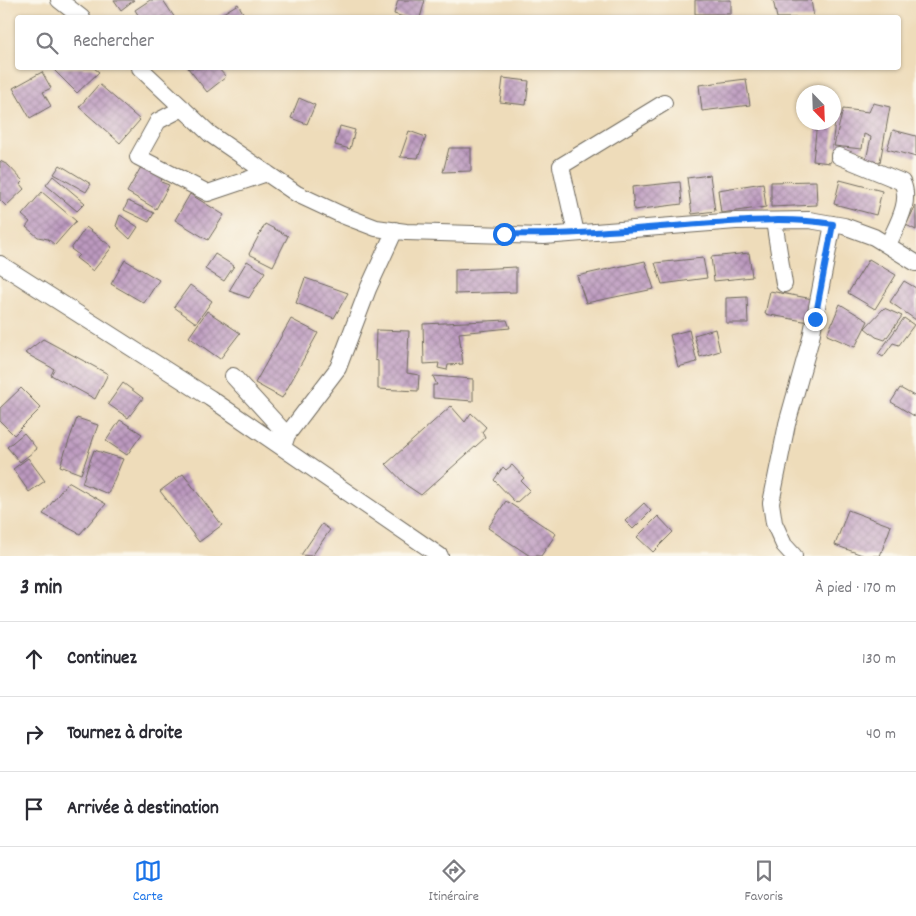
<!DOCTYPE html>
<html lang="fr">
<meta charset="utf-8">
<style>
:root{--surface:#fff;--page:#f7f7f7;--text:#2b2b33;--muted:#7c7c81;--line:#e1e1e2;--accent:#1a73e8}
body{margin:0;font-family:Dekko,sans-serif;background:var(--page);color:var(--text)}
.compass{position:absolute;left:796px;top:85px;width:45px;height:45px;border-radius:50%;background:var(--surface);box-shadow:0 1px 4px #0004;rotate:157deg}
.stop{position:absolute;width:15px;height:15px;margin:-11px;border:4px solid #1a73e8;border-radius:50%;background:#fff}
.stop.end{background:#1a73e8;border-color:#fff;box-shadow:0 1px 5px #0008}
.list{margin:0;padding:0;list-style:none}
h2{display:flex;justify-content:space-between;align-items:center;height:65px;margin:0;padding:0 20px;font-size:21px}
h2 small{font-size:16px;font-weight:400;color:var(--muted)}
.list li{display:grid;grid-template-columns:32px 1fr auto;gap:15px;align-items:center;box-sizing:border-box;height:75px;padding:0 20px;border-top:1px solid var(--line)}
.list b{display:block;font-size:19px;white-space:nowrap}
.list em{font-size:16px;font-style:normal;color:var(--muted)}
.icon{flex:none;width:28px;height:28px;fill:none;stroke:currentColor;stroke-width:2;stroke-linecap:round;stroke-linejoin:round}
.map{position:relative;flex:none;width:916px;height:556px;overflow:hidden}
.search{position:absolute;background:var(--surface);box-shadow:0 1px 4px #0004;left:15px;right:15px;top:15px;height:55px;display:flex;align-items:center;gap:12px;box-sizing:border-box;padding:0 18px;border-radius:5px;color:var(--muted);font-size:19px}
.sheet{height:290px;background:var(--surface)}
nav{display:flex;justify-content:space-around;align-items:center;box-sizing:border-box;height:70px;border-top:1px solid var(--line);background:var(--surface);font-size:14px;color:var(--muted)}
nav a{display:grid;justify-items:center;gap:2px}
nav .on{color:var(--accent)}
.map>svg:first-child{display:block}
.building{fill:url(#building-cross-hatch)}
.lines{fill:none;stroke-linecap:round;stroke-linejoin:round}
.minor-casing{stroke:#6f695d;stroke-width:18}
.minor{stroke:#fff;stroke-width:16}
.route{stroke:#1a73e8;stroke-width:6}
</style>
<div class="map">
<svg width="916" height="556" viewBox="0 0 916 556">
<defs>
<pattern id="building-cross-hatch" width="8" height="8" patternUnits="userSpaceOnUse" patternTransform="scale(1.25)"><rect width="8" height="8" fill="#bc99bf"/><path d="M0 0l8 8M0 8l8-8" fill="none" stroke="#997d9b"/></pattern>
</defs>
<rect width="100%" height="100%" fill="#fbf7ec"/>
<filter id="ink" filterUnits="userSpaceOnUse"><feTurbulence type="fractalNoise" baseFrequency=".02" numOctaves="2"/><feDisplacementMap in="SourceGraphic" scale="10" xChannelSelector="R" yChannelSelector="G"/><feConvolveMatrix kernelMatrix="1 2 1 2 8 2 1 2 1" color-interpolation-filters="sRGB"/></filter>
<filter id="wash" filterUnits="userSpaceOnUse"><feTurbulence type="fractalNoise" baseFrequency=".0096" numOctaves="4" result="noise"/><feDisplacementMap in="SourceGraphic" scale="20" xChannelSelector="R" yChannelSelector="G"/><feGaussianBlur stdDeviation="1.12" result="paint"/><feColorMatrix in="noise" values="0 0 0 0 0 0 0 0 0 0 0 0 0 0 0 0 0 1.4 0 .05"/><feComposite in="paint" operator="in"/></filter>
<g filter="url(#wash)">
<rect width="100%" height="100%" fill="#eedcba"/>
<g id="blocks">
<path class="building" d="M114 0H134L121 10Z
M150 0H163L175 18H140L135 10Z
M398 0H425L420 18H407L394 14Z
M695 0H731V14H695Z
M773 0H811L814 18H777Z
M238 4 246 18H215Z
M52 68H94L99 72 77 93Z
M188 68H218L226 77 207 92Z
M42 72 51 88 43 92 51 106 30 118 13 88Z
M503 78 529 81 526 105 500 102Z
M746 79 750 105 702 111 699 85Z
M99 84 140 120 120 143 79 107Z
M299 98 315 105 307 124 291 118Z
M873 103 890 107 880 162 866 160 871 137 864 134 862 149 834 146 843 109 869 112Z
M834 105H837L830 163 813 161 817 122H834Z
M340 126 355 130 350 149 335 145Z
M893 130 916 136V157L887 149Z
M409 131 426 137 418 158 400 157Z
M449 148H471V171L443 172Z
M0 161 8 165 23 181 20 184 24 189 6 206 0 200Z
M60 165 91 184 86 192 54 174Z
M141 167 162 178 161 182 169 185 156 209 127 192Z
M710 175 715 211 692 214 687 178Z
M53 176 85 203 77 211 46 185Z
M840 180 882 191 876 215 834 204Z
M816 181 817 205 771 207V182Z
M680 182 682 204 634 210 632 187Z
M763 183 766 207 721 213 718 190Z
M42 192 76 221 55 245 48 239 38 237 26 227 30 222 22 215Z
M190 194 224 215 208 240 175 220Z
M128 201 154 213 149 222 124 210Z
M916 205V230L906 225Z
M120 215 138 227 130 239 116 226Z
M265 224 288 236 273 266 249 254Z
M86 227 112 247 93 271 76 258 79 255 71 249Z
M749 253 752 277 714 281 711 257Z
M215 254 234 266 224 281 205 269Z
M703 258 707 278 662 284 655 263Z
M869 259 896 275 875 309 848 293Z
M125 260 159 280 144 303 111 284Z
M247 261 265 272 249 298 229 291Z
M645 261 654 289 586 303 577 276Z
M516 267V292L455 294V270Z
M305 278 348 293 334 318 296 303Z
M904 281 916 288V320L890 302Z
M190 285 212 301 196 323 174 307Z
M770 291 813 299 809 322 765 314Z
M747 297 748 323H726V298Z
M840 304 868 321 855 347 827 335Z
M884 308 902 316 885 340 876 337 865 328Z
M207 311 240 333 220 359 189 337Z
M904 318 914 325 899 345 893 343 883 357 878 354Z
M291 319 318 333 282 398 255 383Z
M507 320 510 328 459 333 463 364 448 365 447 370 438 368 439 363 424 364 423 324Z
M715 329 720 351 700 357 694 335Z
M376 330 409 331 407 373 419 375 418 391 378 389V361L375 360Z
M689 330 697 362 678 367 670 335Z
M43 339 108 374 95 399 51 375 54 369 25 353Z
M433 376 473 379V401L433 398V385H437Z
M123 383 143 398 128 418 108 404Z
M21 388 41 408 14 435 0 421V408Z
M900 388 916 397V417L891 402Z
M451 406 465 422 471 413 486 427 482 432 485 438 421 495 406 485 386 464Z
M77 418 98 425 81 474 60 466Z
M120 420 142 434 127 455 106 441Z
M24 433 37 449 20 462 7 447Z
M94 450 123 459 108 494 82 483Z
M28 458 45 481 29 492 13 469Z
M512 465 524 478 521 481 530 490 516 503 494 480 503 467 506 470Z
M183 474 222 525 199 542 160 491Z
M68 482 106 504 80 534 43 514Z
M506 501 556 534 541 556H530L488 528Z
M644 503 651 511 633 529 625 521Z
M848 510 891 526 880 556H865L835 545Z
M658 516 673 532 653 552 637 537Z
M322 524 330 530 312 556 301 555Z"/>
</g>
</g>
<g filter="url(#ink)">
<use href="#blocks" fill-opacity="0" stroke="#6f695d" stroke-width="1"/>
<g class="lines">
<g class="minor-casing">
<path id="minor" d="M59 0 82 18
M140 68 210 134 297 194 342 215 376 228 406 232 544 236 736 221 809 220 844 226 874 237 916 263
M183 108 158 121 138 157 208 193 267 173
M839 156 902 182C912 202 896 226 888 245
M774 221 784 284
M576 233 561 166 664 103
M0 264 210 398 440 556
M233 376 287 435
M283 447 287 435 338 368 368 289 395 230
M794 556 784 545 774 523 771 503 787 424 811 338 833 224"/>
</g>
<use href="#minor" class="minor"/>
</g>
</g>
<g class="lines" filter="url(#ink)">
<path class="route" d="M504 234C569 236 634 229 699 224 744 221 789 217 833 224L815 319"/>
</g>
</svg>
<svg class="compass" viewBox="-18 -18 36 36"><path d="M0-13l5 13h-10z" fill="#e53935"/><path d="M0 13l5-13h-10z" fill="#7c7c81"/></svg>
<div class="stop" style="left:504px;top:234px"></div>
<div class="stop end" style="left:815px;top:319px"></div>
<div class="search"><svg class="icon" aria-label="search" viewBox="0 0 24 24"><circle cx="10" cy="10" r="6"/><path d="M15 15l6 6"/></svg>Rechercher</div>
</div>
<section class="sheet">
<h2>3 min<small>À pied · 170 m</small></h2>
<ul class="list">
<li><svg class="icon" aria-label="ahead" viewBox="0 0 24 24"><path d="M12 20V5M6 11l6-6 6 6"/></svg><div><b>Continuez</b></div><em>130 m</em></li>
<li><svg class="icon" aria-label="right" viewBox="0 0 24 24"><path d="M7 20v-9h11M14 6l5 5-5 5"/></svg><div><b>Tournez à droite</b></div><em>40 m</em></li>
<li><svg class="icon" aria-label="arrive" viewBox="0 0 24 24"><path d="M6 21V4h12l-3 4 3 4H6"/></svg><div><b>Arrivée à destination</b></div></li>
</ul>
</section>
<nav>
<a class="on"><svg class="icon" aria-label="map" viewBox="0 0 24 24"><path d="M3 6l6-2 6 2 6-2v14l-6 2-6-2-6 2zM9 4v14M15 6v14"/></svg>Carte</a>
<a><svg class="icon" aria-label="directions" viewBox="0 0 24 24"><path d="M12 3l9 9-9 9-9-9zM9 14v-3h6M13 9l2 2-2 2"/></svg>Itinéraire</a>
<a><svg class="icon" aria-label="saved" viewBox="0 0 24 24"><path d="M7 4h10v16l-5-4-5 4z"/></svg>Favoris</a>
</nav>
